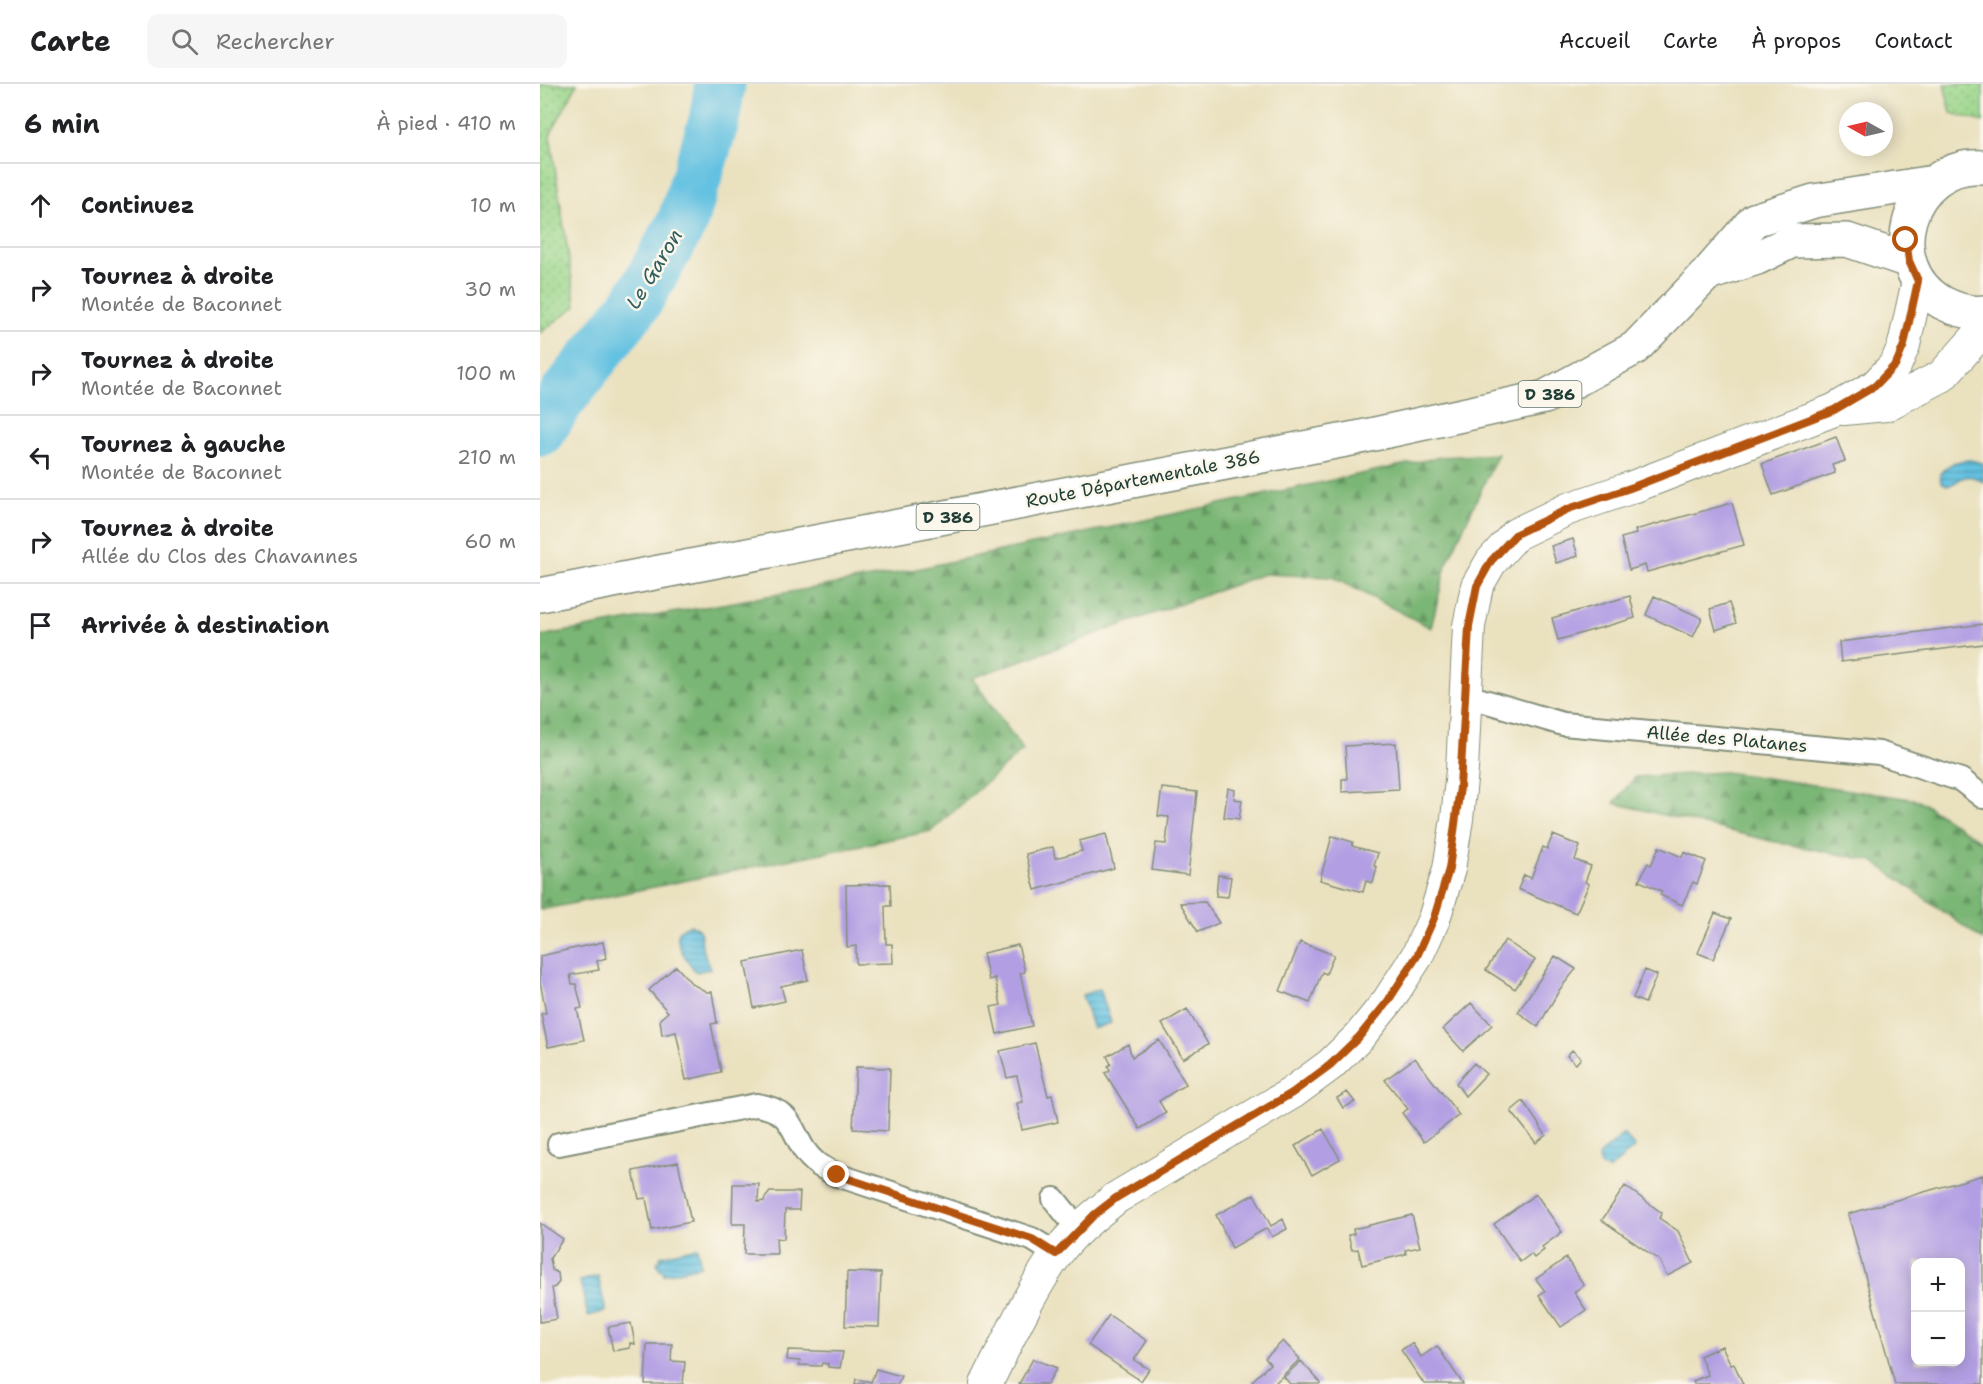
<!DOCTYPE html>
<html lang="fr">
<meta charset="utf-8">
<style>
:root{--surface:#fff;--page:#f6f6f6;--text:#202124;--muted:#757577;--line:#e0e0e0}
body{margin:0;font-family:"Shantell Sans",sans-serif;background:var(--page);color:var(--text)}
.controls{position:absolute;right:18px;bottom:18px;display:grid;overflow:hidden;border-radius:12px;box-shadow:0 3px 15px #0003}
.controls button{width:54px;height:54px;display:grid;place-items:center;padding:0;border:0;border-bottom:2px solid var(--line);background:var(--surface);color:var(--text);font:30px sans-serif}
.compass{position:absolute;left:1299px;top:18px;width:54px;height:54px;border-radius:50%;background:var(--surface);box-shadow:0 3px 15px #0003;rotate:278deg}
.stop{position:absolute;width:18px;height:18px;margin:-14px;border:4px solid #b45309;border-radius:50%;background:#fff}
.stop.end{background:#b45309;border-color:#fff;box-shadow:0 2px 6px #0008}
.list{margin:0;padding:0;list-style:none}
h2{display:flex;justify-content:space-between;align-items:center;height:78px;margin:0;padding:0 24px;font-size:26px}
h2 small{font-size:20px;font-weight:400;color:var(--muted)}
.list li{display:grid;grid-template-columns:39px 1fr auto;gap:18px;align-items:center;box-sizing:border-box;height:84px;padding:0 24px;border-top:2px solid var(--line)}
.list b{display:block;font-size:22px;white-space:nowrap}
.list p{margin:0;font-size:20px;white-space:nowrap;color:var(--muted)}
.list em{font-size:20px;font-style:normal;color:var(--muted)}
.icon{flex:none;width:33px;height:33px;fill:none;stroke:currentColor;stroke-width:2;stroke-linecap:round;stroke-linejoin:round}
.map{position:relative;flex:none;width:1443px;height:1300px;overflow:hidden}
header{display:flex;align-items:center;gap:36px;box-sizing:border-box;height:84px;padding:0 30px;background:var(--surface);border-bottom:2px solid var(--line)}
header strong{font-size:28px}
nav{display:flex;gap:33px;margin-inline-start:auto;font-size:21px}
.search{width:420px;height:54px;background:var(--page);display:flex;align-items:center;gap:15px;box-sizing:border-box;padding:0 21px;border-radius:12px;color:var(--muted);font-size:22px}
main{display:flex}
aside{flex:1;background:var(--surface)}
.map>svg:first-child{display:block}
.grass{fill:url(#grass-dots);stroke:#5c895e;stroke-width:1.5}
.forest{fill:url(#forest-firs);stroke:#4c7a54;stroke-width:1.5}
.water{fill:url(#water-rules);stroke:#417f8a;stroke-width:1.5}
.lines{fill:none;stroke-linecap:round;stroke-linejoin:round}
.river{stroke:#63c1e1;stroke-width:51}
.building{fill:#b29fe3;fill-rule:evenodd}
.street-casing{stroke:#848f7a;stroke-width:26}
.secondary-casing{stroke:#848f7a;stroke-width:34}
.primary-casing{stroke:#848f7a;stroke-width:36}
.street{stroke:#fff;stroke-width:22}
.secondary{stroke:#fff;stroke-width:32}
.primary{stroke:#fff;stroke-width:33}
.route{stroke:#b45309;stroke-width:8}
.labels{text-anchor:middle;stroke-width:5;stroke-linejoin:round;paint-order:stroke}
.shield{fill:#fbf7ec;stroke:#61756b;stroke-width:1.5}
.shield-label{font-size:16px;font-weight:bold;fill:#1f3d34}
.street-label{font-size:18px;fill:#1f3d34;stroke:#fbf7ec}
.water-label{font-size:20px;font-style:italic;fill:#305e5f;stroke:#fbf7ec}
</style>
<header>
<strong>Carte</strong>
<div class="search"><svg class="icon" aria-label="search" viewBox="0 0 24 24"><circle cx="10" cy="10" r="6"/><path d="M15 15l6 6"/></svg>Rechercher</div>
<nav><a>Accueil</a><a>Carte</a><a>À propos</a><a>Contact</a></nav>
</header>
<main>
<aside>
<h2>6 min<small>À pied · 410 m</small></h2>
<ul class="list">
<li><svg class="icon" aria-label="ahead" viewBox="0 0 24 24"><path d="M12 20V5M6 11l6-6 6 6"/></svg><div><b>Continuez</b></div><em>10 m</em></li>
<li><svg class="icon" aria-label="right" viewBox="0 0 24 24"><path d="M7 20v-9h11M14 6l5 5-5 5"/></svg><div><b>Tournez à droite</b><p>Montée de Baconnet</p></div><em>30 m</em></li>
<li><svg class="icon" aria-label="right" viewBox="0 0 24 24"><path d="M7 20v-9h11M14 6l5 5-5 5"/></svg><div><b>Tournez à droite</b><p>Montée de Baconnet</p></div><em>100 m</em></li>
<li><svg class="icon" aria-label="left" viewBox="0 0 24 24"><path d="M17 20v-9H6M10 6l-5 5 5 5"/></svg><div><b>Tournez à gauche</b><p>Montée de Baconnet</p></div><em>210 m</em></li>
<li><svg class="icon" aria-label="right" viewBox="0 0 24 24"><path d="M7 20v-9h11M14 6l5 5-5 5"/></svg><div><b>Tournez à droite</b><p>Allée du Clos des Chavannes</p></div><em>60 m</em></li>
<li><svg class="icon" aria-label="arrive" viewBox="0 0 24 24"><path d="M6 21V4h12l-3 4 3 4H6"/></svg><div><b>Arrivée à destination</b></div></li>
</ul>
</aside>
<div class="map">
<svg width="1443" height="1300" viewBox="0 0 1443 1300">
<defs>
<pattern id="grass-dots" width="8" height="8" patternUnits="userSpaceOnUse" patternTransform="scale(1.5)"><rect width="8" height="8" fill="#99d589"/><path d="M2 2h.1M6 6h.1" fill="none" stroke="#7cae71" stroke-width="1.8" stroke-linecap="round"/></pattern>
<pattern id="forest-firs" width="22" height="20" patternUnits="userSpaceOnUse" patternTransform="scale(1.5)"><rect width="22" height="20" fill="#7ab675"/><path d="M5 1l3.5 6h-7zM16 11l3.5 6h-7z" fill="#639561"/></pattern>
<pattern id="water-rules" width="6" height="5" patternUnits="userSpaceOnUse" patternTransform="scale(1.5)"><rect width="6" height="5" fill="#63c1e1"/><path d="M0 2.5h6" fill="none" stroke="#519eb7"/></pattern>
</defs>
<rect width="100%" height="100%" fill="#fbf7ec"/>
<filter id="ink" filterUnits="userSpaceOnUse"><feTurbulence type="fractalNoise" baseFrequency=".0167" numOctaves="2"/><feDisplacementMap in="SourceGraphic" scale="12" xChannelSelector="R" yChannelSelector="G"/><feConvolveMatrix kernelMatrix="1 2 1 2 8 2 1 2 1" color-interpolation-filters="sRGB"/></filter>
<filter id="wash" filterUnits="userSpaceOnUse"><feTurbulence type="fractalNoise" baseFrequency=".008" numOctaves="4" result="noise"/><feDisplacementMap in="SourceGraphic" scale="24" xChannelSelector="R" yChannelSelector="G"/><feGaussianBlur stdDeviation="1.35" result="paint"/><feColorMatrix in="noise" values="0 0 0 0 0 0 0 0 0 0 0 0 0 0 0 0 0 1.4 0 .05"/><feComposite in="paint" operator="in"/></filter>
<g filter="url(#wash)">
<rect width="100%" height="100%" fill="#eae1bf"/>
<path class="grass" d="M0 0H37L10 51 36 222 0 249Z
M1404 0H1443V38L1411 29Z"/>
<path class="forest" d="M958 370 906 481 891 544 792 493 724 490 432 594 483 666 391 747 0 826V552L353 490 900 373Z
M1185 688 1378 716 1443 759V856L1333 777 1231 757 1074 719 1095 693Z"/>
<path class="water" d="M1430 376 1443 379V398C1418 381 1417 410 1401 398L1400 390C1408 379 1417 377 1430 376Z
M151 841C166 847 159 855 163 866 165 873 169 878 170 885L156 888C147 877 123 846 151 841Z
M560 905 571 939 553 945 542 911Z
M1083 1050 1095 1063 1070 1085 1064 1084 1060 1081 1059 1072Z
M157 1163 161 1182 124 1190 123 1186 119 1185 117 1178 121 1176 120 1172Z
M58 1192 66 1227 48 1232 40 1197Z"/>
<g class="lines">
<path class="river" d="M0 347 20 316 97 218 142 139 174 37 180 0"/>
</g>
<g id="blocks">
<path class="building" d="M1296 353 1305 377 1292 381 1295 389 1233 411 1222 380Z
M1192 419 1204 461 1107 488 1105 481 1089 486 1081 454 1096 450 1095 446Z
M1033 455 1038 472 1016 479 1011 462Z
M1090 512 1095 534 1018 556 1012 534Z
M1114 512 1162 534 1153 553 1106 531Z
M1189 519 1196 539 1176 546 1170 525Z
M1443 540V560L1301 578 1299 558Z
M856 659 859 705 802 708V695H807L805 662Z
M622 704 657 708 648 791 612 786 616 759 626 760 629 733 618 732Z
M688 704 695 706 694 715 702 716 699 735 684 733Z
M566 750 574 784 495 806 486 770 513 763 515 774 542 767 539 757Z
M1013 751 1040 762 1035 776 1051 782 1045 798 1049 800 1036 829 978 805 984 791 991 794 1003 763 1007 765Z
M792 752 813 758 812 762 838 769 834 782 837 783 833 799 826 797 823 808 780 796Z
M1119 763 1142 773 1144 768 1166 777 1157 800 1153 798 1142 821 1120 811 1122 807 1099 797 1108 779 1111 781Z
M678 791 691 793 688 813 676 812Z
M350 800 351 822H345L346 860H352L353 879 316 880V862L307 863 306 801Z
M665 818 679 839 658 848 640 819Z
M1175 829 1191 835 1173 875 1158 869Z
M965 856 995 876 975 905 946 886Z
M63 858 66 874 57 877 59 886 30 891 32 900H36L42 924 37 925 44 956 8 963 1 930 6 929 0 898V872Z
M760 858 794 871 786 890 782 888 770 919 740 907Z
M478 861 485 888 480 889 492 942 457 950 451 923 461 921 455 894 449 896 443 869Z
M262 866 268 896 241 902 245 917 214 924 205 878Z
M1015 872 1036 885 1020 905 998 943 978 928Z
M136 882 152 900 167 908H172L177 939 171 940 181 988 146 996 136 948 122 951 120 935 128 928 109 906Z
M1105 886 1117 891 1105 919 1093 914Z
M931 919 952 941 923 967 903 945Z
M647 925 668 960 643 975 622 940Z
M619 956 646 1000 619 1017 626 1029 600 1045 565 989 570 986 568 982 571 980 567 972 588 960 592 973Z
M495 959 508 1012 512 1011 518 1038 482 1046 477 1019 483 1018 477 992 467 994 460 967Z
M1032 966 1041 974 1036 980 1027 972Z
M875 974 919 1031 884 1058 862 1029 868 1025 845 996Z
M934 979 946 990 925 1012 916 999Z
M316 983 350 984 348 1047 313 1045Z
M807 1008 815 1018 803 1024 797 1014Z
M983 1017 1006 1051 996 1059 971 1027Z
M783 1045 800 1075 772 1091 755 1062Z
M138 1078 151 1138 112 1146 106 1114 99 1115 93 1087Z
M1443 1091V1300H1355L1308 1130ZM1376 1178H1420V1278H1376Z
M193 1100H219L218 1118 224 1117 225 1114 230 1108H260L259 1126H245L244 1155 236 1154 237 1170H204L205 1140H192Z
M1085 1102 1122 1129 1119 1134 1138 1147 1153 1179 1127 1192 1119 1176 1062 1136Z
M714 1110 731 1142 743 1135 747 1145 732 1153 727 1144 692 1164 676 1131Z
M996 1110 1022 1148 1002 1163 1004 1166 994 1174 991 1170 980 1178 954 1140Z
M872 1131 880 1163 865 1166 866 1170 822 1181 818 1165 812 1166 808 1151 814 1150 813 1145Z
M0 1139 23 1155 10 1174 12 1186 18 1189 19 1198 15 1203 12 1204 17 1235 0 1238Z
M1026 1174 1044 1201 1034 1208 1046 1226 1021 1243 999 1211 1005 1207 996 1195Z
M307 1188 341 1189 339 1243 305 1242Z
M569 1231 607 1257 594 1276 609 1285 601 1297 548 1261Z
M91 1239 95 1260 90 1259V1264L73 1267 68 1243Z
M743 1257 760 1275 734 1300H714L712 1297 730 1280 725 1274Z
M872 1259 881 1273 897 1262 923 1300H884L861 1266Z
M107 1260H132L131 1277 145 1278 143 1300H105Z
M1182 1262 1191 1281 1194 1280 1203 1300H1154L1153 1297 1168 1291 1160 1272Z
M248 1266 303 1268 300 1284 288 1283V1280L282 1279 281 1282 259 1281 260 1277 247 1276Z
M493 1275 517 1284 507 1300H479Z
M761 1277 781 1299 779 1300H750L744 1293Z
M336 1285 361 1292 358 1300H315L316 1295 331 1298Z"/>
</g>
</g>
<g filter="url(#ink)">
<use href="#blocks" fill-opacity="0" stroke="#848f7a" stroke-width="1.5"/>
<g class="lines">
<g class="street-casing">
<path id="street" d="M924 611 1023 640 1339 669 1421 696 1443 713
M19 1060 216 1021C261 1027 249 1057 276 1079 282 1084 290 1087 297 1091L492 1155 516 1170
M514 1115 539 1146"/>
</g>
<g class="secondary-casing">
<path id="secondary" d="M1304 325 1346 321 1402 292 1443 246
M446 1300C468 1257 488 1211 516 1171 531 1149 555 1131 576 1114L752 1009 790 981 819 953 848 917 877 872 894 835 909 785 917 735 922 686 929 542 937 502 951 478 976 450 1028 425 1090 404 1294 326 1335 302 1356 280 1364 261 1378 197"/>
</g>
<g class="primary-casing">
<path id="primary" d="M1443 83C1368 78 1337 182 1403 219 1415 225 1429 230 1443 228
M1168 190 1217 174 1252 157 1307 156 1369 177
M0 511 816 354 1005 313 1095 264 1166 191 1214 136 1274 117 1394 98"/>
</g>
<use href="#street" class="street"/>
<use href="#secondary" class="secondary"/>
<use href="#primary" class="primary"/>
</g>
</g>
<g class="lines" filter="url(#ink)">
<path class="route" d="M297 1091 492 1155 516 1170 554 1131 576 1114 752 1009 790 981 819 953 848 917 877 872 894 834 909 785 920 703 929 542 937 502 951 477 976 450 1028 425 1090 404 1294 326 1335 302 1356 280 1364 261 1378 197 1369 177 1366 156"/>
</g>
<g class="labels">
<g class="shield">
<rect x="978.5" y="297" width="63" height="26" rx="4.5"/>
<rect x="376.5" y="420" width="63" height="26" rx="4.5"/>
</g>
<g class="shield-label">
<text x="1010" y="316">D 386</text>
<text x="408" y="439">D 386</text>
</g>
<g class="street-label">
<text transform="translate(603 395) rotate(-11)" y="6">Route Départementale 386</text>
<text transform="translate(1187 655) rotate(5)" y="6">Allée des Platanes</text>
</g>
<g class="water-label">
<text transform="translate(114 185) rotate(-59)" y="7">Le Garon</text>
</g>
</g>
</svg>
<div class="controls">
<button>+</button>
<button>−</button>
</div>
<svg class="compass" viewBox="-18 -18 36 36"><path d="M0-13l5 13h-10z" fill="#e53935"/><path d="M0 13l5-13h-10z" fill="#757577"/></svg>
<div class="stop" style="left:1366px;top:156px"></div>
<div class="stop end" style="left:297px;top:1091px"></div>
</div>
</main>
